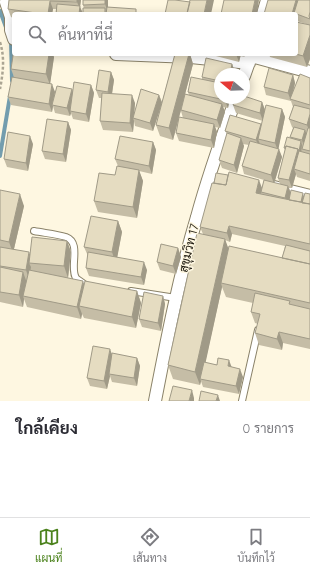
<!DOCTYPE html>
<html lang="th">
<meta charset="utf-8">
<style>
:root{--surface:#fff;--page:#f7f7f7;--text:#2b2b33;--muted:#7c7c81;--line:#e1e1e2;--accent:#4b821c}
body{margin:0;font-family:Quicksand,Sarabun,sans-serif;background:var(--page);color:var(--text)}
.compass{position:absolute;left:214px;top:68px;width:36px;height:36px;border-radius:50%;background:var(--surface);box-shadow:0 2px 10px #0003;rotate:289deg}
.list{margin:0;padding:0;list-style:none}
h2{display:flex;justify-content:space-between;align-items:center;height:52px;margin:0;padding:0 16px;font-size:17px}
h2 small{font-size:13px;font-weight:400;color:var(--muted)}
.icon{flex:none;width:22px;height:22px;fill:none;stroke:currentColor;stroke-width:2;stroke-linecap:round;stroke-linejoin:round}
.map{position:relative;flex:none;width:310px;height:401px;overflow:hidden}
.search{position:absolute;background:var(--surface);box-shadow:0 2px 10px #0003;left:12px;right:12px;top:12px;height:44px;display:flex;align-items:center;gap:10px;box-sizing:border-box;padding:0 14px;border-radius:4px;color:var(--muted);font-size:15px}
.sheet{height:116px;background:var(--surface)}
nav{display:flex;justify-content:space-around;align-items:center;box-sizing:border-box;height:56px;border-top:1px solid var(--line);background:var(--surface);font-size:11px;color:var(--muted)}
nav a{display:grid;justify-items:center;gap:2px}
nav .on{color:var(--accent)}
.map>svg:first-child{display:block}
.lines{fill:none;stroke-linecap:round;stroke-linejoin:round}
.stream{stroke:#739dae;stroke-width:4}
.lane-casing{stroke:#8a8269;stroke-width:8}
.street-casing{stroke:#8a8269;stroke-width:14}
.path{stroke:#aba593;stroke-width:2.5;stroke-dasharray:3 2;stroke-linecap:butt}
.lane{stroke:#fff;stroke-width:6}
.street{stroke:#fff;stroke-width:12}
.wall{fill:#c5bda6;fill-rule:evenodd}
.shaded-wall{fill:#a09a87}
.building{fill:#e5dcc1;stroke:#a09a87}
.labels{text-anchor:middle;stroke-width:3;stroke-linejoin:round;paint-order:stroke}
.street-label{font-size:12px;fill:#161209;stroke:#fef7e1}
</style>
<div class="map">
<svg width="310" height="401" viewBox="0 0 310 401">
<rect width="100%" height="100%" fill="#fef7e1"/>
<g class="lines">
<path class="stream" d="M0 11 7 30
M11 40 12 81
M0 156 10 96"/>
<g class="lane-casing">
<path id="lane" d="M34 231C44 233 56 234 66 237 82 243 69 267 76 278 78 280 82 282 84 284
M131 291 176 298
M242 401 258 330"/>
</g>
<g class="street-casing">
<path id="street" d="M6 2 11 17V30L14 39
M263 14 267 0
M116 54 191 57 249 63
M251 56 310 72
M244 76 251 56
M274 187 310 196
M155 401C167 339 179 277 197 217 208 176 222 137 236 98"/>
</g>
<path class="path" d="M0 42C5 58 3 73 0 89"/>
<use href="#lane" class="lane"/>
<use href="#street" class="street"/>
</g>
<path class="wall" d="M9 0H81L80 7 83 13 84 8 83 5V0H108V7L138 14H56V9H53L52 14H14L13 18 11 17 8 9Z
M310 0V59L307 67 270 57 269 54H296L306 24 297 21 296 14H264Z
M175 54H190L193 64 185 94 189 95 188 92 202 79V77L232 64 235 72 220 74V98H230L228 108 223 107 225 112 220 128 215 127 217 132 214 148 179 141 176 133 179 117 173 140 160 136 156 125 161 105 153 131 135 126 134 121 133 132 103 130 100 121 102 98H99L96 90 111 72 114 80 112 94 135 103 134 112 159 95 162 102ZM181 111 183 118 179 117Z
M212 54H241L239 62 212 55Z
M54 57 50 83 55 92H73L91 85 94 93 89 122 73 119 71 113 70 116 55 113 53 106 52 112 11 105 8 97 14 77 11 69Z
M293 75 295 83 294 89 310 78V181L297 177 296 174 292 188H289L291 193 304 196 310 194V349L283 343 282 350 259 345 255 333 258 324 255 323 251 312 253 303 226 297 222 287 205 363 232 367 243 377 239 394 203 387 201 381 200 385 173 379 168 365 203 234 200 227 262 187 264 180 244 174 242 166 249 145 243 144 244 146 237 173 222 168 219 160 227 134 225 131 261 124 262 126 263 121 236 113 233 105 262 102 265 110 282 109 285 117 278 149 282 157 274 183 280 184 278 178 285 150 284 148 291 138 290 137 293 128 292 127 289 119 293 107 291 101 266 95 264 87ZM232 234 285 246 282 258 228 249 225 240 230 242Z
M68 122 71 130 66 162 45 159 42 151Z
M153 142 156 150 152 174 139 171 143 181 137 218 98 212 94 201 115 175 118 166 115 159Z
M33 144 28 171 7 167 4 159Z
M0 190 24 206 14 249 30 255 67 241 71 252 68 278 84 284 137 291 141 303 136 328 84 318 82 314 81 319 27 307 24 299 23 307 0 302Z
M118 221 122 232 117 257 147 270 144 285 89 276 86 268 88 256 84 247Z
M178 248 181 257 176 274 160 270 157 262Z
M163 296 165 304 161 331 142 327 139 319Z
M112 354 137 358 140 366 137 386 112 382 110 376 107 389 90 386 87 378Z"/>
<path class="shaded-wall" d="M77 0H81L80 7 83 14H79L80 9 77 2Z
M105 0H108V12L105 4Z
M207 0H214L211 14H204Z
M255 0H259L257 14H252Z
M296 0H301L294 13V14H292Z
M50 1 53 9 52 14H48Z
M310 35V59L307 67 303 56Z
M49 54H53L54 57 50 85 46 74Z
M189 54H190L193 64 173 140 169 128Z
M236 54H241L239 62Z
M232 64 235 72V74H230Z
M111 72 114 80 111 100 108 92Z
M293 75 295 83 291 99H290L291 101 288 93Z
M52 84 55 92 52 105 53 106 52 112 49 104Z
M91 85 94 93 89 122 86 114Z
M72 89 75 97 70 111 71 113 70 116 67 108Z
M132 95 135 103 134 118H133L134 121 133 132 130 123Z
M159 95 162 103 153 131 150 123Z
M225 98H230L228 108 225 100Z
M262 102 265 110 263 121 260 113Z
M222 104 225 112 220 128 217 120Z
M282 109 285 117 278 151 275 143Z
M310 114V133L307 125Z
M68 122 71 130 66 162 63 154Z
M214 124 217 132 214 148 211 140Z
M261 124 264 132 258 139 260 144 259 148 256 140Z
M305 130 307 135 303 144 302 140Z
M30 136 33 144 28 171 26 163Z
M241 138 244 146 237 173 234 165Z
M301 141 302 145 301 155 299 151Z
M153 142 156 150 152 174 149 166Z
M279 149 282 157 274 184 271 175Z
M298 149 301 157 294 169 296 174 292 188 289 180Z
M139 170 143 181 137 218 133 207Z
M259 180 262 188 259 201 256 193Z
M288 186 291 194 288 206 285 198Z
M303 193 304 197 302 209 300 205Z
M20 194 24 206 13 253 9 242Z
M118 221 122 232 116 264 112 252Z
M229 226 232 234 230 242 227 233Z
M225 239 230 253 221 283 222 287 202 379H200L201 381 200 385 195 372Z
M67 241 71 252 68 278 64 266Z
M178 248 181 257 176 274 173 266Z
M29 252 32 260 29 263 31 267 29 279 26 270Z
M144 262 147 270 144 285 141 277Z
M23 272 27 283 23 296 24 299 23 307 19 295Z
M83 281 87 292 79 306 82 314 81 319 77 307Z
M137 291 141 303 136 328 132 317Z
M163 296 165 304 161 331 158 323Z
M279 332 283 343 282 350 277 339Z
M110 349 113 357 109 374 110 376 107 389 104 381Z
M137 358 140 366 137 386 134 378Z
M229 360 232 368 228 366Z
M240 369 243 377 239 394 236 386Z
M192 390 194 398V401H189Z
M218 395 220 401H216Z"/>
<path class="building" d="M9 0H77V2L50 1 48 14H43L8 9Z
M83 0H105V4L83 5Z
M168 0H175L190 2 187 14H165Z
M190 0H207L204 14 187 13Z
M224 0H255L252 14H221Z
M268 0H296L292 14H264Z
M298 0H310V12L309 16 310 19 294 13Z
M57 4 80 6 79 14H56Z
M107 7 136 9V14H106Z
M83 8H105V14H83Z
M14 12 31 14H14V28L13 21Z
M296 22 310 25V35L303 56 296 54Z
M14 49V54H49L46 74 11 69Z
M175 54H189L169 128 156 125Z
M206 58 232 64 230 74H220V81L202 77Z
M269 68 293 75 288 93 264 87Z
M99 70 111 72 108 92 96 90Z
M300 74 310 78V105L290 99Z
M12 77 52 84 49 104 8 97Z
M191 77 220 83V98H225V100L188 92Z
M74 82 91 85 86 114 70 111Z
M57 86 72 89 67 108 52 105Z
M141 89 159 95 150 123 133 118Z
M102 93 132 95 130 123 100 121Z
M185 94 222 104 217 120 181 110Z
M244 96 262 102 260 113 233 105 236 98H244Z
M266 105 282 109 275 143 258 139Z
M294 105 310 109V114L307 125 289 119Z
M230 115 261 124 256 140 225 131Z
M179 117 214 124 211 140 176 133Z
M47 119 68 122 63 154 42 151Z
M294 127 305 130 302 140 290 137Z
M308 128H310V151L302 149Z
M8 132 30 136 26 163 4 159Z
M227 133 241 138 234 165 219 160Z
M120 136 153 142 149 166 115 159Z
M287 137 301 141 299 151 298 149 286 146 285 148H284Z
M250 141 279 149 271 175 242 166Z
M286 146 298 149 289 180 278 178Z
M299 151 310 154V174L294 169Z
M117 166 139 170 133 207 94 201 99 173 115 175Z
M229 172 259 180 256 193 310 204V244L275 236 229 226 227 233 200 227 212 183 226 185Z
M216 173 228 175 226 185 214 183Z
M264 180 288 186 285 198 261 192Z
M0 190 20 194 9 242 0 240Z
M291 190 303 193 301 202 289 200Z
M305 193 310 194V204L302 203Z
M91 216 118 221 112 252 84 247Z
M197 233 225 239 195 372 168 365Z
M32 237 67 241 64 266 29 263Z
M161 244 178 248 173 266 157 262Z
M286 245 310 251V264L282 258Z
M229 246 310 264V303L221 283Z
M0 247 29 252 26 270 0 266Z
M88 252 144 262 141 277 86 268Z
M0 267 23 272 19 295 0 292Z
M29 270 83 281 77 307 23 296Z
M85 281 137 291 132 317 79 306Z
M144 292 163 296 158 323 139 319Z
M255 293 290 301 289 304 310 309V339L279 332 277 339 255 333 260 314 251 312Z
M93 346 110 349 104 381 87 378Z
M112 353 137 358 134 378 109 374Z
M218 358 229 360 228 366 240 369 236 386 200 379 204 362 217 365Z
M173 386 192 390 189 401H169Z
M201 391 218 395 216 401H199Z"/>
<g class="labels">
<g class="street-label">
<text transform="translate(189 248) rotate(-76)" y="4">สุขุมวิท 17</text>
</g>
</g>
</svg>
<svg class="compass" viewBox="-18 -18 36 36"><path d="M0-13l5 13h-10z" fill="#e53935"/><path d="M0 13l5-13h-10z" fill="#7c7c81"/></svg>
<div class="search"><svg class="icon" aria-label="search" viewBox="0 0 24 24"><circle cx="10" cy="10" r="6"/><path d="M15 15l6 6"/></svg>ค้นหาที่นี่</div>
</div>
<section class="sheet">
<h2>ใกล้เคียง<small>0 รายการ</small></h2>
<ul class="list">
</ul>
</section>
<nav>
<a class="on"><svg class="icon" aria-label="map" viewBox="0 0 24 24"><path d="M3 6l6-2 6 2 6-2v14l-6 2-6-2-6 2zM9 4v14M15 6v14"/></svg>แผนที่</a>
<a><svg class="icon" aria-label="directions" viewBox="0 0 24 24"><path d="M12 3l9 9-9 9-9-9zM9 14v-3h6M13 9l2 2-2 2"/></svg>เส้นทาง</a>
<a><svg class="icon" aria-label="saved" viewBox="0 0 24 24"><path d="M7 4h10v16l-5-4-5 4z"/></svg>บันทึกไว้</a>
</nav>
